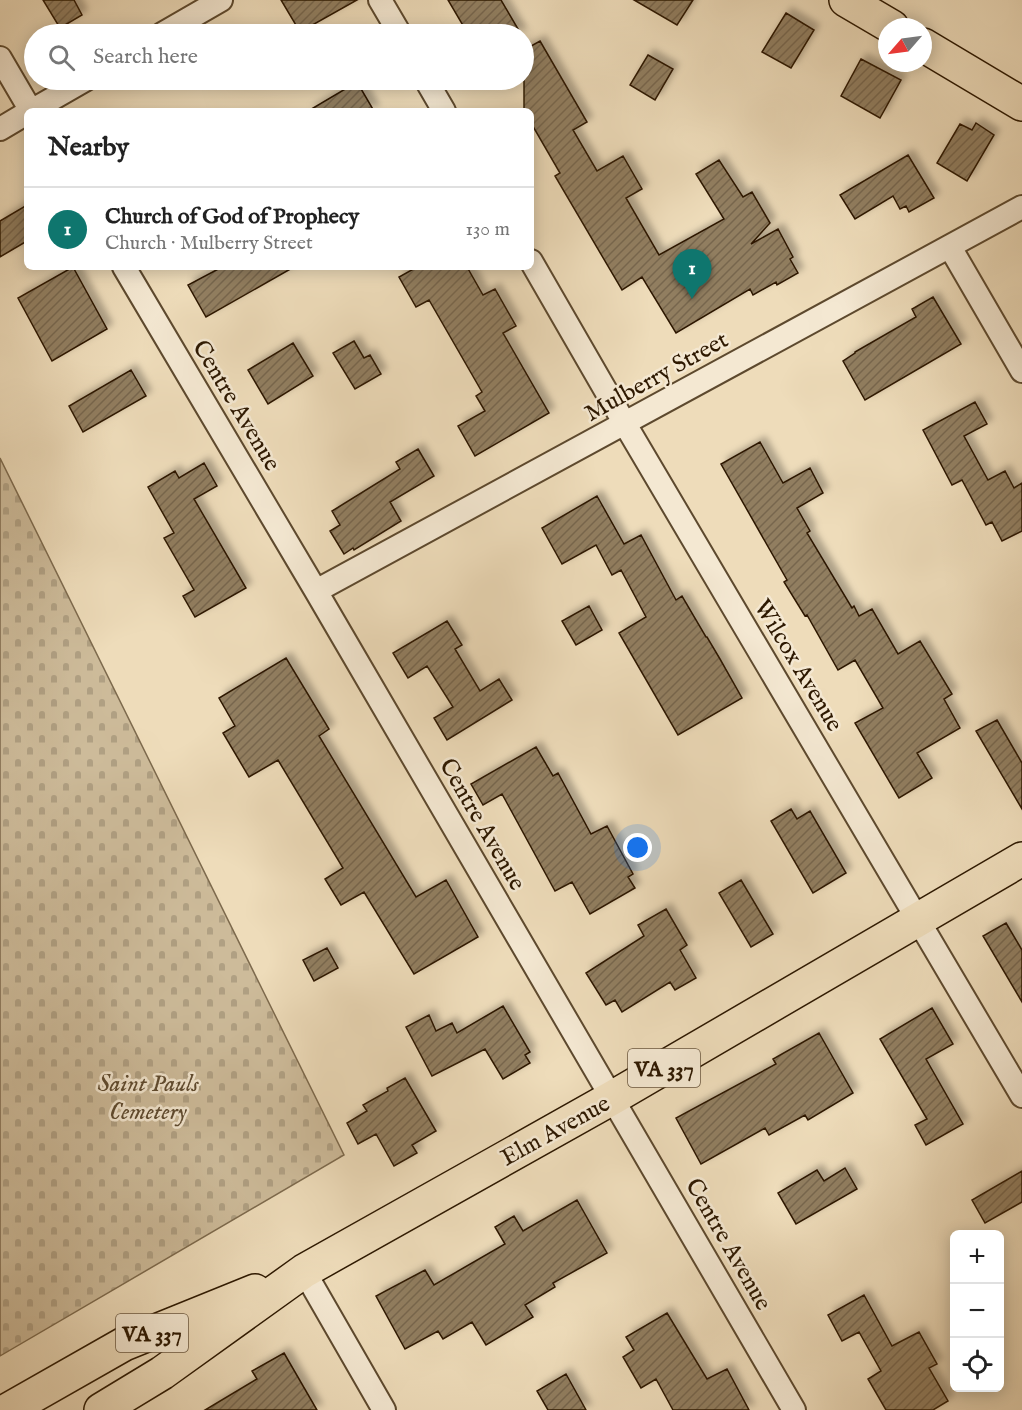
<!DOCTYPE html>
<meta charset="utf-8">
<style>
:root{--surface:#fff;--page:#f6f6f6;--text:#222;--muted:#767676;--line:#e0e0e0;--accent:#0f766e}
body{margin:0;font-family:"IM FELL English",serif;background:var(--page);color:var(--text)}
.controls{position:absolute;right:18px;bottom:18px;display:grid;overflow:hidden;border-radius:9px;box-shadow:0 3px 15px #0003}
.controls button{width:54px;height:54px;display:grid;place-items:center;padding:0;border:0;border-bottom:2px solid var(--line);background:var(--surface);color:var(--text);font:30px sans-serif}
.compass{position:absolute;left:878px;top:18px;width:54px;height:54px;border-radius:50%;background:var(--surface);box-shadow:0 3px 15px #0003;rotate:242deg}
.you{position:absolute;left:638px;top:848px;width:21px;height:21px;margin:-15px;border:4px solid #fff;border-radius:50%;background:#1a73e8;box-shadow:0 0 0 9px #1a73e833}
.badge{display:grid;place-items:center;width:39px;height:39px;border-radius:50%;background:var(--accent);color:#fff;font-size:20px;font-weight:700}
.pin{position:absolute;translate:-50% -50px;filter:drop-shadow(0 2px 3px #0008)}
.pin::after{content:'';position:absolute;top:32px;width:21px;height:18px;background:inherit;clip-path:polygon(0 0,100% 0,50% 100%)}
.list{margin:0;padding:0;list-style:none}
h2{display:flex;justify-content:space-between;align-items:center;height:78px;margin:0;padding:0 24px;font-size:26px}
h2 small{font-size:20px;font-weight:400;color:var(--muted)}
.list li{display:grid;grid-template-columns:39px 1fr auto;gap:18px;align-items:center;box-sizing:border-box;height:84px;padding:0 24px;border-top:2px solid var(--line)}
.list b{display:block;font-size:22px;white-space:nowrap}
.list p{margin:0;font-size:20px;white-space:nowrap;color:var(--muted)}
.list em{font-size:20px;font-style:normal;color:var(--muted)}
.icon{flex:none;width:33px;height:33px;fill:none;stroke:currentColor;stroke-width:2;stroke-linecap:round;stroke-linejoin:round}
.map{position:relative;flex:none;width:1022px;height:1410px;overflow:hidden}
.search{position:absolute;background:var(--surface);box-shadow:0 3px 15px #0003;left:24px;top:24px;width:510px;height:66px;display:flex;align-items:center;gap:15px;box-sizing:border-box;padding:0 21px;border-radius:33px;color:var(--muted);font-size:22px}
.panel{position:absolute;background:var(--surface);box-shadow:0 3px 15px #0003;left:24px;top:108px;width:510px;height:162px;border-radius:9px}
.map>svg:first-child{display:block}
.cemetery{fill:url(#cemetery-stones);stroke:#7d6a4d;stroke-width:1.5}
.building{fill:url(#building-hatch);stroke:#2d1800;stroke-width:1.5;filter:url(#shadow)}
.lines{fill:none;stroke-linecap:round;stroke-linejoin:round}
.street-casing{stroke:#5d492e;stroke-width:26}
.primary-casing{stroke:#2d1800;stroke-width:36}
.street{stroke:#f4e8d2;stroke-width:22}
.primary{stroke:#eedcba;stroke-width:33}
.labels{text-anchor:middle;stroke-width:5;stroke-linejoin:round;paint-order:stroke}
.shield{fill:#f4e8d2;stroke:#69563f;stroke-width:1.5}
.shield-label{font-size:22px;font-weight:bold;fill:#2d1800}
.street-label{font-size:24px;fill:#2d1800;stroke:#f4e8d2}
.park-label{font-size:24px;font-style:italic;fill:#5d492e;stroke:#f4e8d2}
</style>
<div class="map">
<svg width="1022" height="1410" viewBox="0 0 1022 1410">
<defs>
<pattern id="cemetery-stones" width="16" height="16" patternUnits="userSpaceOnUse" patternTransform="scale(1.5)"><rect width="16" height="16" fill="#cdbb9a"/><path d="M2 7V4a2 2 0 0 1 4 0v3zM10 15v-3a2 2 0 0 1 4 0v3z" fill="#b0a083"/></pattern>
<pattern id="building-hatch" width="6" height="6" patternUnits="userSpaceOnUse" patternTransform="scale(1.5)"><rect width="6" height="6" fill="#917e61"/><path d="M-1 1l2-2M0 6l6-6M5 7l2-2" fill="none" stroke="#77664e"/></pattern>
<filter id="shadow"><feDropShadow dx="5.5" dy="-5.5" stdDeviation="3" flood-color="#0004"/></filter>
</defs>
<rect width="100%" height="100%" fill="#eedcba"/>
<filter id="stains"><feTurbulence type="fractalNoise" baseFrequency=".00333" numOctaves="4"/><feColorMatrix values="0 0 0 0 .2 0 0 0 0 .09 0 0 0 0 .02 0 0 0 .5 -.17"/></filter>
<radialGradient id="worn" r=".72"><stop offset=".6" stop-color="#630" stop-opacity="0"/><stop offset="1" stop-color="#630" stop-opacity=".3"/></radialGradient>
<path class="cemetery" d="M0 458 344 1155 0 1356Z"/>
<path class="building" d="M43 0H74L82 15 60 28Z
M281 0H357L300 32Z
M448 0H501L521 34H468Z
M634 0H693L677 25Z
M786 13 814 30 791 68 762 52Z
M540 41 587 122 573 130 597 171 623 156 642 189 626 198 659 255 724 219 696 174 719 160 743 197 752 192 770 223 751 244 778 229 793 257 790 259 798 273 777 285 776 282 753 295 750 289 676 333 642 277 622 290 555 176 560 173 531 123V111H524V50Z
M648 55 673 69 655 100 630 85Z
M861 59 901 80 880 118 841 96Z
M357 82 374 111H308Z
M976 123 994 135 967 181 937 163 960 124 972 130Z
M908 155 934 198 909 212 906 206 900 209 893 196 855 219 840 195Z
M27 205V241L0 257V221Z
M73 267 107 329 52 361 18 298Z
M222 267H294L206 317 188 285Z
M417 267H467L483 295 495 289 516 326 503 333 549 413 475 456 458 426 485 411 476 396 482 392 429 300 416 307 399 277Z
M933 297 961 344 865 400 843 361 855 353V352L916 317 912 309Z
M354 341 364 358 370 355 381 374 355 389 333 353Z
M293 343 313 376 268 404 248 370Z
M131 370 146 396 83 432 69 406Z
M975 402 987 424 964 436 988 480 1005 471 1014 488 1022 483V531L1002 541 992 522 986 525 962 480 952 485 923 430Z
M760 442 783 483 810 468 823 493 797 508 810 531 807 533 852 608 854 606 859 616 872 609 898 654 920 641 952 694 944 699 960 728 917 753 932 778 899 798 855 723 883 708 855 660 838 670 807 615 805 616 784 582 787 580 721 464Z
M418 449 434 476 390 502 401 521 354 550 353 548 344 554 330 531 340 525 332 511 400 469 396 462Z
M204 463 217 486 194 499 246 588 195 617 183 596 194 590 164 538 174 533 148 487 175 471 179 478Z
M597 496 624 544 641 535 676 600 682 596 706 637H707L720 659 742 698 678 735 619 633 646 617 621 570 612 575 596 545 562 564 542 528Z
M589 606 602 630 576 645 562 621Z
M447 621 462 645 455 649 480 691 499 679 512 700 447 740 434 718 453 707 427 666 408 678 393 653Z
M286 658 329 729 319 736 416 897 446 880 478 937 414 974 364 892 341 905 325 879 343 868 278 760 249 777 223 733 235 726 219 698Z
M997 720 1022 763V809L976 731Z
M536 747 553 776 558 773 591 834 607 826 633 874 628 877 635 888 590 914 572 882 555 891 502 794 483 805 471 784Z
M791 809 797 819 810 811 846 873 813 893 771 821Z
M741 880 773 934 751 947 719 893Z
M666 909 687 945 680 950 696 978 675 990 670 982 622 1012 615 1000 606 1005 586 973 644 936 638 925Z
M1006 923 1022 950V1002L983 936Z
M327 948 338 968 314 981 303 960Z
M503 1006 530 1052 525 1055 530 1063 503 1079 485 1049 432 1076 406 1027 429 1015 436 1031 452 1023 457 1033Z
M932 1008 953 1044 926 1059 963 1124 926 1145 915 1125 927 1119 880 1039Z
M819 1033 853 1093 808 1120 805 1115 769 1135 765 1128 701 1164 676 1118 776 1064 773 1059Z
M405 1078 436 1131 412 1145 417 1153 394 1166 376 1134 358 1144 347 1123 367 1111 363 1105 388 1091 387 1088Z
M845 1168 857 1189 796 1224 778 1193 817 1170 824 1181Z
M1022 1171V1202L985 1223 972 1200Z
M577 1200 607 1253 553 1283 555 1287 525 1305 533 1317 486 1345 472 1322 443 1339 438 1331 405 1349 376 1296 425 1270 434 1285 505 1244 495 1227 514 1216 523 1231Z
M864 1295 892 1346 919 1332 937 1364 929 1368 948 1401 933 1410H886L868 1379 881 1371 859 1332 842 1341 828 1315Z
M667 1313 707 1379 727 1369 749 1410H673L656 1379 641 1388 623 1357 634 1350 626 1337Z
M284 1353 317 1410H205L257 1379 252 1371Z
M566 1374 586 1410H548L537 1391Z"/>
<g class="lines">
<g class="street-casing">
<path id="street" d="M380 0 400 34
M162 34 221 0
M0 58 31 111
M426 80 444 111
M31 111 85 80
M0 129 27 113
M950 247 1022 371
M531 261 625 424 1022 1096
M124 267 316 591 794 1410
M316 591 1022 207
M304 1271 384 1410"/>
</g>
<g class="primary-casing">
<path id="primary" d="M846 0 892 27
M923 45 1022 104
M8 1410 124 1344 255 1291
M101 1410 162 1373 304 1271 612 1098 1022 859"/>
</g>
<use href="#street" class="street"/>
<use href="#primary" class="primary"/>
</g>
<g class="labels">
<g class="shield">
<rect x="628" y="1049" width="72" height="38" rx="4.5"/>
<rect x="116" y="1314" width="72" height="38" rx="4.5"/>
</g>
<g class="shield-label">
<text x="664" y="1076">VA 337</text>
<text x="152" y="1341">VA 337</text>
</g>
<g class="street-label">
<text transform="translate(656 376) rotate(-29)" y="8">Mulberry Street</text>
<text transform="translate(237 405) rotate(59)" y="8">Centre Avenue</text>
<text transform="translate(799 665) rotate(59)" y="8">Wilcox Avenue</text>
<text transform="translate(483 824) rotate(60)" y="8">Centre Avenue</text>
<text transform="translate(555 1130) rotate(-29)" y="8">Elm Avenue</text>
<text transform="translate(729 1244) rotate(60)" y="8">Centre Avenue</text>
</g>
<g class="park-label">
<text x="148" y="1091">Saint Pauls<tspan x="148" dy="28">Cemetery</tspan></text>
</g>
</g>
<rect width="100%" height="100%" filter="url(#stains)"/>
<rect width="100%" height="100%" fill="url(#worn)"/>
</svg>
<div class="controls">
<button>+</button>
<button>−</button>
<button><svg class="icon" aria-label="locate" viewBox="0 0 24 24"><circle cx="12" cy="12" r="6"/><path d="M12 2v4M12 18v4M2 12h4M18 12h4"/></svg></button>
</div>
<svg class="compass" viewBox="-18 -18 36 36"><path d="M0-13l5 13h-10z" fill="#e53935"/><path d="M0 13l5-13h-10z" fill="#767676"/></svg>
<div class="you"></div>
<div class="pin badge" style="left:692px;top:299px">1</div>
<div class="search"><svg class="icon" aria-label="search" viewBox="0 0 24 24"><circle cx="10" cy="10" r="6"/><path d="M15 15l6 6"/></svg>Search here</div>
<section class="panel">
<h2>Nearby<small></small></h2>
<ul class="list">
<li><span class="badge">1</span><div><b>Church of God of Prophecy</b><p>Church · Mulberry Street</p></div><em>130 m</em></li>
</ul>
</section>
</div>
